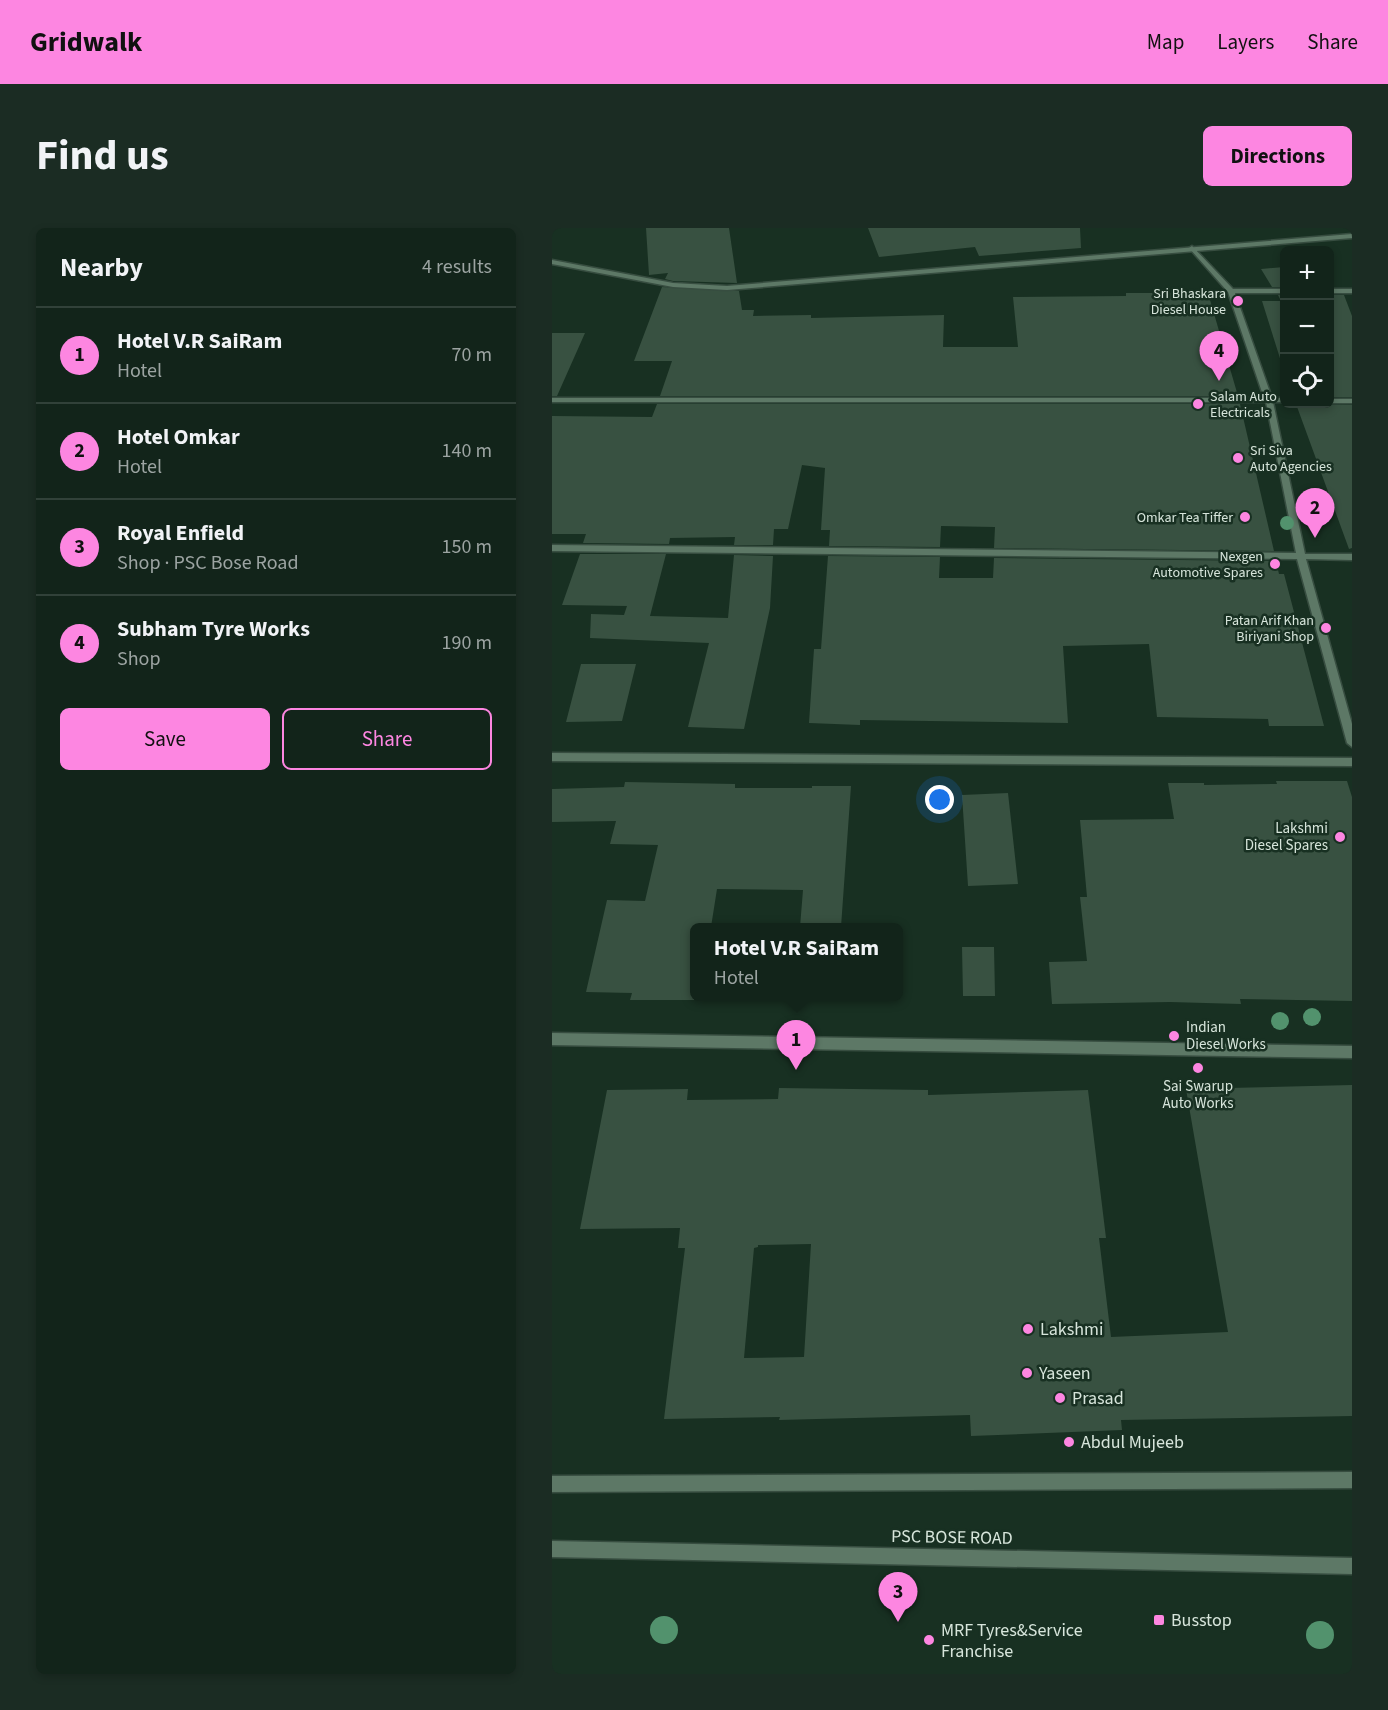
<!DOCTYPE html>
<meta charset="utf-8">
<style>
:root{--surface:#12241a;--page:#1b2c23;--text:#f1f3f6;--muted:#9ca4a2;--line:#314139;--accent:#fd86e1}
body{margin:0;font-family:"Source Sans 3",sans-serif;background:var(--page);color:var(--text)}
.controls{position:absolute;right:18px;top:18px;display:grid;overflow:hidden;border-radius:9px;box-shadow:0 3px 9px #0003}
.controls button{width:54px;height:54px;display:grid;place-items:center;padding:0;border:0;border-bottom:2px solid var(--line);background:var(--surface);color:var(--text);font:30px sans-serif}
.you{position:absolute;left:388px;top:572px;width:21px;height:21px;margin:-15px;border:4px solid #fff;border-radius:50%;background:#1a73e8;box-shadow:0 0 0 9px #1a73e833}
.badge{display:grid;place-items:center;width:39px;height:39px;border-radius:50%;background:var(--accent);color:#111;font-size:20px;font-weight:700}
.pin{position:absolute;translate:-50% -50px;filter:drop-shadow(0 2px 3px #0008)}
.pin::after{content:'';position:absolute;top:32px;width:21px;height:18px;background:inherit;clip-path:polygon(0 0,100% 0,50% 100%)}
.popup{position:absolute;left:138px;top:695px;width:213px;height:78px;box-sizing:border-box;display:grid;place-content:center;border-radius:9px;background:var(--surface);filter:drop-shadow(0 2px 4px #0005);font-size:20px;white-space:nowrap;color:var(--muted)}
.popup b{font-size:22px;color:var(--text)}
.popup::after{content:'';position:absolute;left:50%;top:100%;margin-left:-12px;border:12px solid transparent;border-top-color:var(--surface)}
.list{margin:0;padding:0;list-style:none}
h2{display:flex;justify-content:space-between;align-items:center;height:78px;margin:0;padding:0 24px;font-size:26px}
h2 small{font-size:20px;font-weight:400;color:var(--muted)}
.list li{display:grid;grid-template-columns:39px 1fr auto;gap:18px;align-items:center;box-sizing:border-box;height:96px;padding:0 24px;border-top:2px solid var(--line)}
.list b{display:block;font-size:22px;white-space:nowrap}
.list p{margin:0;font-size:20px;white-space:nowrap;color:var(--muted)}
.list em{font-size:20px;font-style:normal;color:var(--muted)}
.actions{display:flex;gap:12px;padding:18px 24px}
.actions a{flex:1;padding:14px 0;border:2px solid var(--accent);border-radius:9px;text-align:center;font-size:21px;color:var(--accent)}
.actions .main{background:var(--accent);color:#111}
.icon{flex:none;width:33px;height:33px;fill:none;stroke:currentColor;stroke-width:2;stroke-linecap:round;stroke-linejoin:round}
.map{position:relative;flex:none;width:800px;height:1446px;overflow:hidden;border-radius:9px}
header{display:flex;align-items:center;gap:36px;box-sizing:border-box;height:84px;padding:0 30px;background:var(--accent);color:#111}
header strong{font-size:28px}
nav{display:flex;gap:33px;margin-inline-start:auto;font-size:21px}
.intro{display:flex;align-items:center;justify-content:space-between;box-sizing:border-box;height:144px;padding:0 36px}
h1{margin:0;font-size:42px}
.button{padding:15px 27px;border-radius:9px;background:var(--accent);color:#111;font-size:21px;font-weight:700}
main{display:flex;gap:36px;padding:0 36px}
aside{flex:1;background:var(--surface);border-radius:9px;box-shadow:0 3px 9px #0003}
.map>svg:first-child{display:block}
.building{fill:#385141;fill-rule:evenodd}
.lines{fill:none;stroke-linecap:round;stroke-linejoin:round}
.minor-casing{stroke:#374d40;stroke-width:3}
.tertiary-casing{stroke:#374d40;stroke-width:3}
.minor{fill:#5d7866;fill-rule:evenodd}
.tertiary{fill:#5d7866;fill-rule:evenodd}
.tree{fill:#52926d}
.poi-dot{fill:#fd86e1;stroke:#183022;stroke-width:2}
.labels{text-anchor:middle;stroke-width:5;stroke-linejoin:round;paint-order:stroke}
.far-poi-label{font-size:14px;fill:#d7e5db;stroke:#183022;text-anchor:end}
.poi-label{font-size:15px;fill:#d7e5db;stroke:#183022;text-anchor:end}
.near-poi-label{font-size:18px;fill:#d7e5db;stroke:#183022;text-anchor:start}
.near-street-label{font-size:18px;fill:#d7e5db;stroke:#183022}
</style>
<header>
<strong>Gridwalk</strong>
<nav><a>Map</a><a>Layers</a><a>Share</a></nav>
</header>
<div class="intro"><h1>Find us</h1><a class="button">Directions</a></div>
<main>
<aside>
<h2>Nearby<small>4 results</small></h2>
<ul class="list">
<li><span class="badge">1</span><div><b>Hotel V.R SaiRam</b><p>Hotel</p></div><em>70 m</em></li>
<li><span class="badge">2</span><div><b>Hotel Omkar</b><p>Hotel</p></div><em>140 m</em></li>
<li><span class="badge">3</span><div><b>Royal Enfield</b><p>Shop · PSC Bose Road</p></div><em>150 m</em></li>
<li><span class="badge">4</span><div><b>Subham Tyre Works</b><p>Shop</p></div><em>190 m</em></li>
</ul>
<div class="actions"><a class="main">Save</a><a>Share</a></div>
</aside>
<div class="map">
<svg width="800" height="1446" viewBox="0 0 800 1446">
<rect width="100%" height="100%" fill="#183022"/>
<path class="building" d="M94 0H177L185 55 121 53 113 51 116 45 97 47Z
M316 0H528L529 20 427 28 423 19 327 29Z
M732 39V59H720L709 41Z
M110 59 187 63 190 82H202L201 88 259 87V90L392 87 391 119H466L461 69 574 68V65H656L686 168H108L120 133H82Z
M726 67H732V143L710 73H729Z
M777 67H792L800 88V169H777Z
M0 105H33L5 168H0Z
M105 176H688L722 323 442 320 443 299 389 298 388 319 277 318 278 302H269L273 240 250 237 236 301H222L221 317H182L183 309 118 310 117 316 31 315 34 306H0V188L100 189Z
M744 176 800 177V320L797 321Z
M28 326H114L98 388 176 390 182 327 221 328 218 380 192 501 136 499 157 415 38 410 39 386 72 387 75 378 10 377Z
M276 328 388 329 387 350H441L442 330 724 333 727 346H732L772 498H717L716 491 605 489 597 416 511 418 516 495 308 492V497L257 495 262 421H269Z
M29 436H84L70 493 14 494Z
M724 553H795L800 569V773L688 771 689 776 618 774 500 776 497 734 535 733 528 669H535L528 592 622 591 616 555H652V557L725 556Z
M73 554 183 556V560H260V558H299L289 699H248L251 662 165 661 159 699H142V772H78L80 765 34 764 55 672 93 673 106 617 58 616 64 593 0 594V561L72 559Z
M456 565 466 656 416 658 410 567Z
M410 719H442L443 768H411Z
M800 857V1188L569 1192 570 1202 419 1208 418 1187 227 1192 228 1189 112 1191 133 1020H126L128 1000 28 1001 55 862 136 861 135 872 226 871 227 860 376 862V867L536 862 554 1010H547L559 1109 676 1104 634 861ZM259 1016 252 1129 192 1130 202 1020 206 1019V1017Z"/>
<g class="lines">
<g class="minor-casing">
<path id="minor" d="M640 18 681 61H732V65H683L720 170H732V174H721L753 326H800V332L754 331 800 496V519L795 515 745 331 0 323V317L744 325 714 174H0V170H712L676 64 638 21 637 20Z
M778 61H800V65H778Z
M778 171H800V175H778Z
M0 525 800 530V538L0 533Z
M0 805 800 818V830L0 817Z"/>
</g>
<g class="tertiary-casing">
<path id="tertiary" d="M800 6V10L175 62 121 59 0 36V32L121 55 175 58Z
M800 1244V1260L0 1264V1248Z
M0 1313 800 1330V1346L0 1329Z"/>
</g>
<use href="#minor" class="minor"/>
<use href="#tertiary" class="tertiary"/>
</g>
<g class="tree">
<circle cx="735" cy="295" r="7"/>
<circle cx="760" cy="789" r="9"/>
<circle cx="728" cy="793" r="9"/>
<circle cx="112" cy="1402" r="14"/>
<circle cx="768" cy="1407" r="14"/>
</g>
<g class="poi-dot">
<circle cx="686" cy="73" r="6"/>
<circle cx="646" cy="176" r="6"/>
<circle cx="686" cy="230" r="6"/>
<circle cx="693" cy="289" r="6"/>
<circle cx="723" cy="336" r="6"/>
<circle cx="774" cy="400" r="6"/>
<circle cx="788" cy="609" r="6"/>
<circle cx="622" cy="808" r="6"/>
<circle cx="646" cy="840" r="6"/>
<circle cx="476" cy="1101" r="6"/>
<circle cx="475" cy="1145" r="6"/>
<circle cx="508" cy="1170" r="6"/>
<circle cx="517" cy="1214" r="6"/>
<rect x="601" y="1386" width="12" height="12" rx="3"/>
<circle cx="377" cy="1412" r="6"/>
</g>
<g class="labels">
<g class="far-poi-label">
<text x="674" y="70">Sri Bhaskara<tspan x="674" dy="16">Diesel House</tspan></text>
<text x="658" y="173" text-anchor="start">Salam Auto<tspan x="658" dy="16">Electricals</tspan></text>
<text x="698" y="227" text-anchor="start">Sri Siva<tspan x="698" dy="16">Auto Agencies</tspan></text>
<text x="681" y="294">Omkar Tea Tiffer</text>
<text x="711" y="333">Nexgen<tspan x="711" dy="16">Automotive Spares</tspan></text>
<text x="762" y="397">Patan Arif Khan<tspan x="762" dy="16">Biriyani Shop</tspan></text>
</g>
<g class="poi-label">
<text x="776" y="605">Lakshmi<tspan x="776" dy="17">Diesel Spares</tspan></text>
<text x="634" y="804" text-anchor="start">Indian<tspan x="634" dy="17">Diesel Works</tspan></text>
<text x="646" y="863" text-anchor="middle">Sai Swarup<tspan x="646" dy="17">Auto Works</tspan></text>
</g>
<g class="near-poi-label">
<text x="488" y="1107">Lakshmi</text>
<text x="487" y="1151">Yaseen</text>
<text x="520" y="1176">Prasad</text>
<text x="529" y="1220">Abdul Mujeeb</text>
<text x="619" y="1398">Busstop</text>
<text x="389" y="1408">MRF Tyres&amp;Service<tspan x="389" dy="21">Franchise</tspan></text>
</g>
<g class="near-street-label">
<text transform="translate(400 1309) rotate(1)" y="6">PSC BOSE ROAD</text>
</g>
</g>
</svg>
<div class="controls">
<button>+</button>
<button>−</button>
<button><svg class="icon" aria-label="locate" viewBox="0 0 24 24"><circle cx="12" cy="12" r="6"/><path d="M12 2v4M12 18v4M2 12h4M18 12h4"/></svg></button>
</div>
<div class="you"></div>
<div class="pin badge" style="left:244px;top:842px">1</div>
<div class="popup"><b>Hotel V.R SaiRam</b>Hotel</div>
<div class="pin badge" style="left:763px;top:310px">2</div>
<div class="pin badge" style="left:346px;top:1394px">3</div>
<div class="pin badge" style="left:667px;top:153px">4</div>
</div>
</main>
